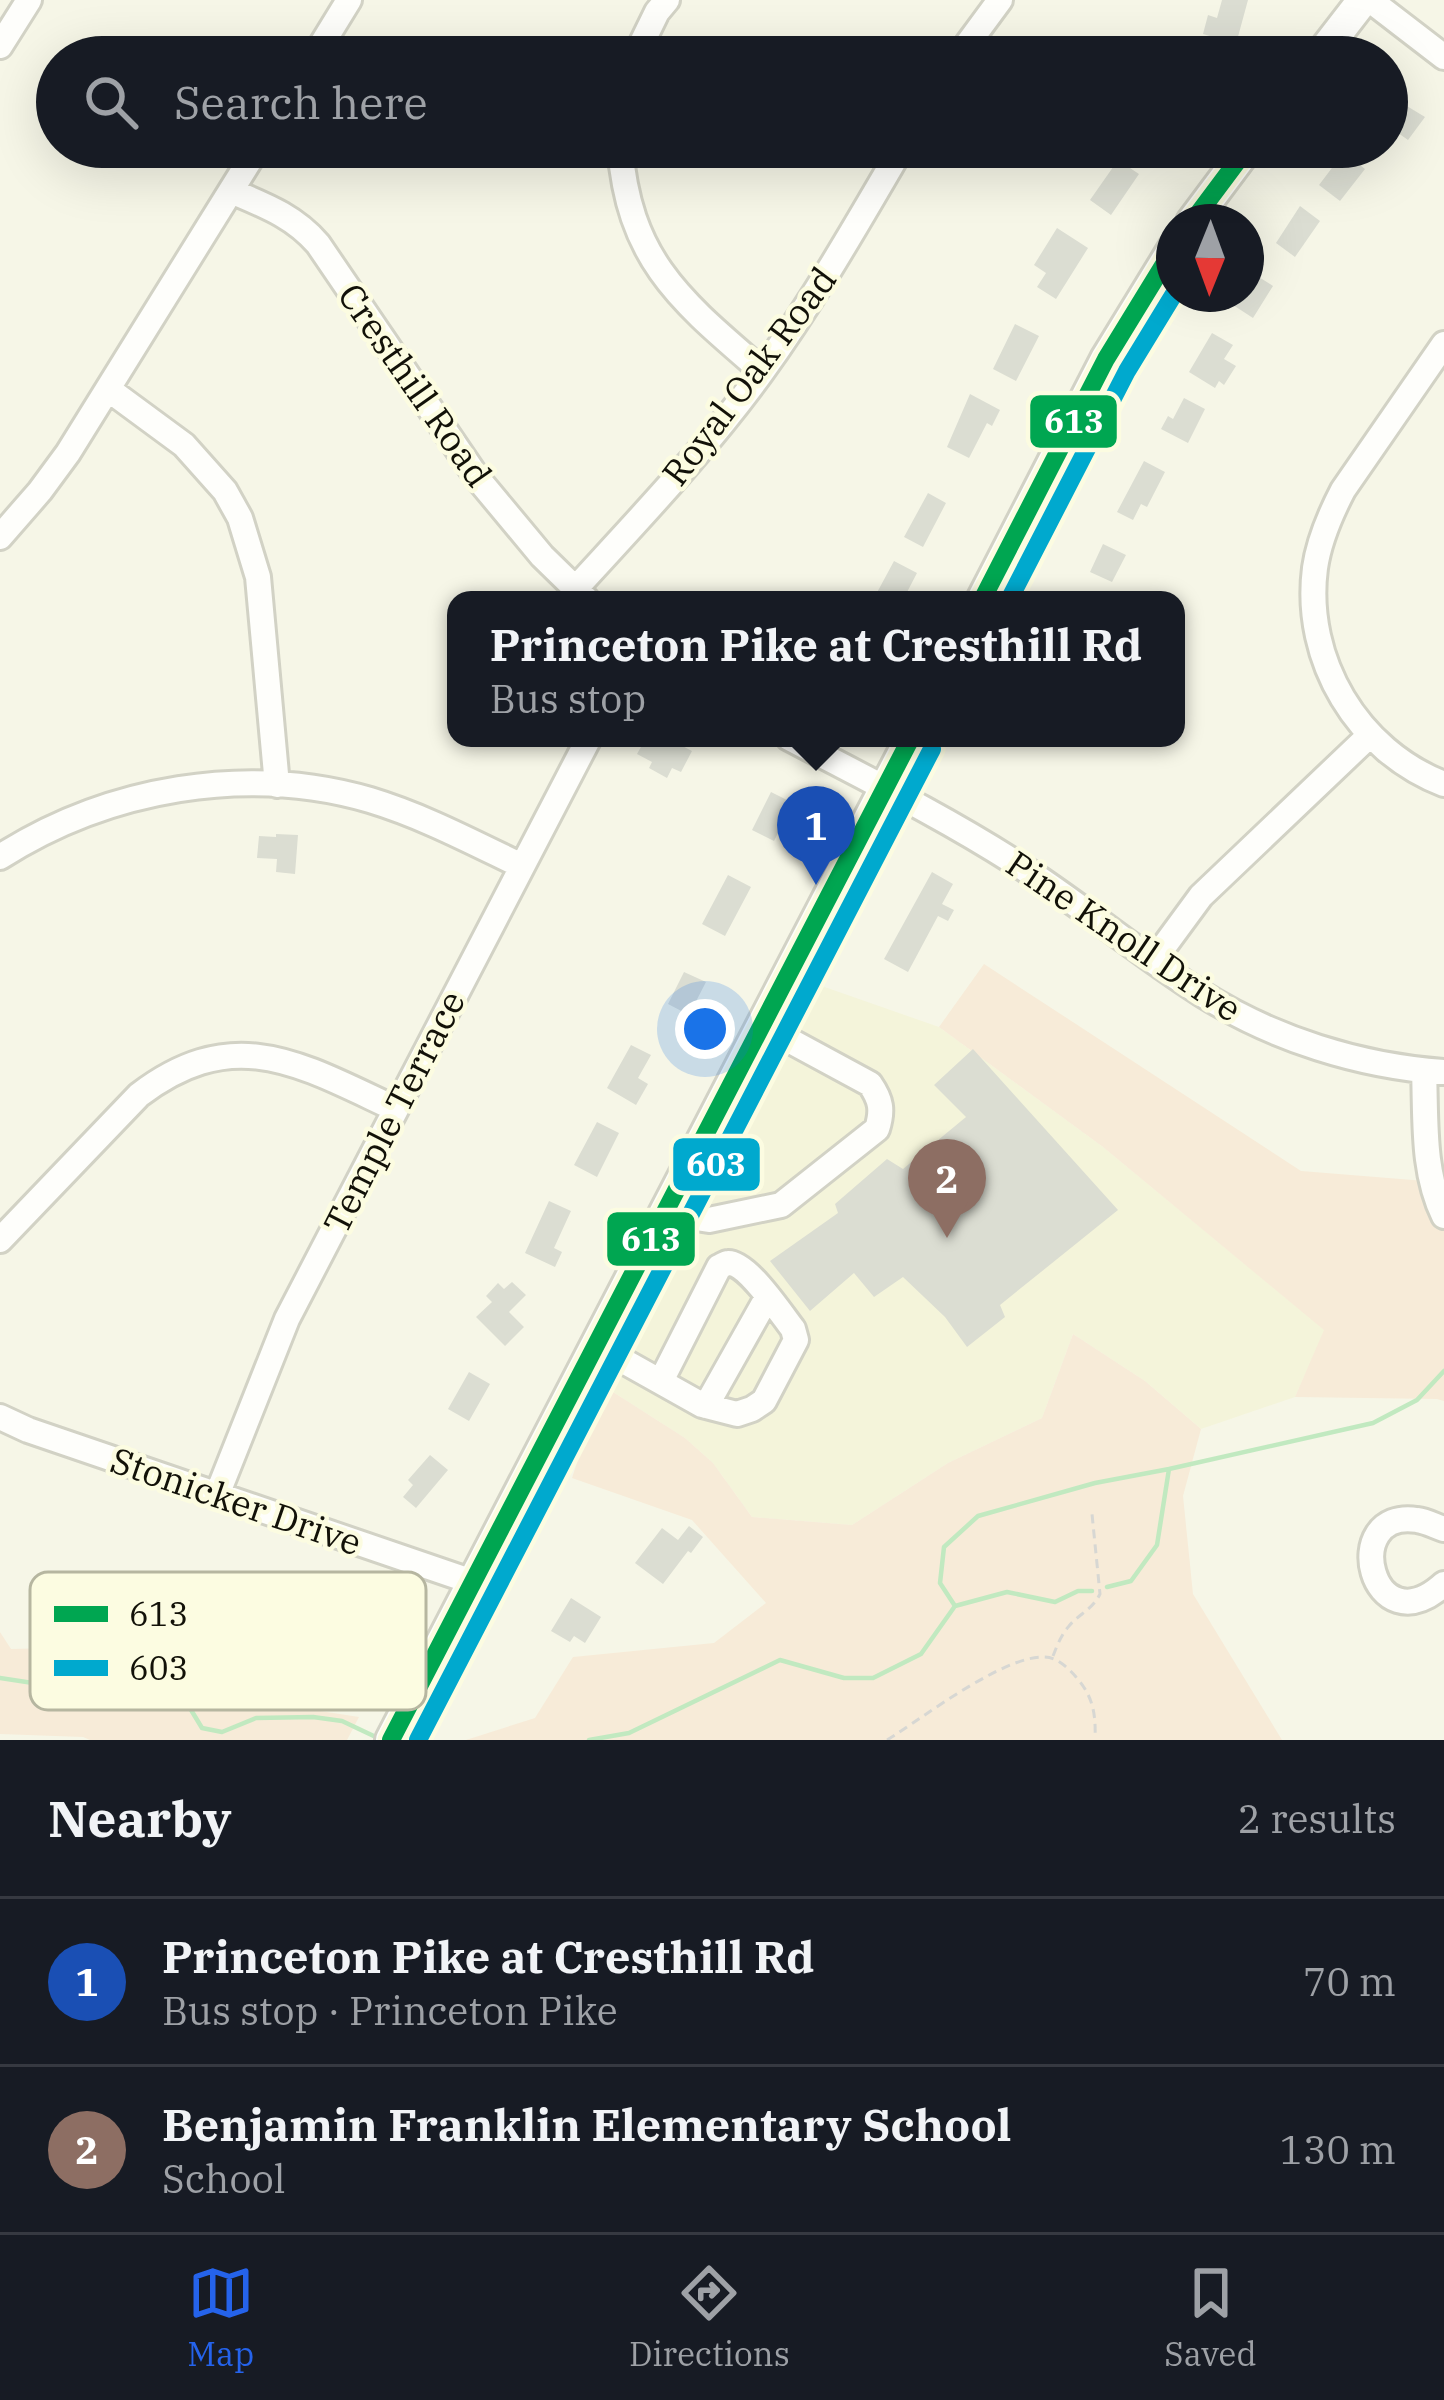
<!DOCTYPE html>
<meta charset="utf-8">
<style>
:root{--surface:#171b24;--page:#20242c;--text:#f1f3f6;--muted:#9ea1a6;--line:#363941;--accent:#2563eb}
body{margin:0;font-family:"IBM Plex Serif",serif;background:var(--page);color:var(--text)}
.compass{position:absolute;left:1156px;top:204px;width:108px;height:108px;border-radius:50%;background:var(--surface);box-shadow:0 12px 48px #0002;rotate:181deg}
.you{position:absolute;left:705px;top:1029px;width:42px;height:42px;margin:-30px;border:9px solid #fff;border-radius:50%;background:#1a73e8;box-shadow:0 0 0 18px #1a73e833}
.badge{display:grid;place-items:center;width:78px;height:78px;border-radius:50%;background:var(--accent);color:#fff;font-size:39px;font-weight:700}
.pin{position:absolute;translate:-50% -99px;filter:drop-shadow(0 3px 6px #0008)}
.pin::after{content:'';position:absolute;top:63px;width:42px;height:36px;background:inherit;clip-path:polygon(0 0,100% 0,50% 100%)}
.popup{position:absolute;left:447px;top:591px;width:738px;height:156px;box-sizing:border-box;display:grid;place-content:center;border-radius:24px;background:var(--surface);filter:drop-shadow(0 3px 9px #0005);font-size:39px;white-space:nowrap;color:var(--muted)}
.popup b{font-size:45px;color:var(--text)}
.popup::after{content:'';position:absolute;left:50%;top:100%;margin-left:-24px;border:24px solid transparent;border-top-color:var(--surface)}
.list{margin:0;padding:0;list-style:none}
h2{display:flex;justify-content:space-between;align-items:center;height:156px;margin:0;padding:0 48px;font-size:51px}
h2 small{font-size:39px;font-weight:400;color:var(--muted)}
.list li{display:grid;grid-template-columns:78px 1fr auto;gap:36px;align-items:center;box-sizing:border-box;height:168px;padding:0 48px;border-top:3px solid var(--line)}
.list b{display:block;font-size:45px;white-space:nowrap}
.list p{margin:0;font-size:39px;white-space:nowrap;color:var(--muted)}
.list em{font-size:39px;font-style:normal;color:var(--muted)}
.icon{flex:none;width:66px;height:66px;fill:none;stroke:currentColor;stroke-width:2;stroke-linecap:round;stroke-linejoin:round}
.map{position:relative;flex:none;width:1444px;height:1740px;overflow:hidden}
.search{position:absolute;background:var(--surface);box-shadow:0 12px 48px #0002;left:36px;right:36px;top:36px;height:132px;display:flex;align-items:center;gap:30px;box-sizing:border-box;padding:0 42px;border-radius:66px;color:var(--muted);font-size:45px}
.sheet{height:492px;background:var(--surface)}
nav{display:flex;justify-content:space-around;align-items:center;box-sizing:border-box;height:168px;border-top:3px solid var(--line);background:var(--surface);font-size:33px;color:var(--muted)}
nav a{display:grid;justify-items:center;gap:6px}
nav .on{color:var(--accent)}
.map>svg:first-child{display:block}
.built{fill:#f4f4da}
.green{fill:#f7ebd8}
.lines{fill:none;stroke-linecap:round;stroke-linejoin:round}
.stream{stroke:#c1e9c0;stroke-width:4.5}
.building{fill:#dbddd2}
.minor-casing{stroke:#d2d2c5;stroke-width:30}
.major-casing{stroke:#d2d2c5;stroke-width:36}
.path{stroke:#d7d7d3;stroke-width:3;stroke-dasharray:9 6;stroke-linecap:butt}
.minor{stroke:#fefefb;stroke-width:24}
.major{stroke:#fefefb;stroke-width:30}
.bus-1-casing{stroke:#fcfce1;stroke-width:27}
.bus-2-casing{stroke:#fcfce1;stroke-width:27}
.bus-1{stroke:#00a651;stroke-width:18}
.bus-2{stroke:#00a9ce;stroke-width:18}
.labels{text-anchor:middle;stroke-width:9;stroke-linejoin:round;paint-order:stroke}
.street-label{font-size:36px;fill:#121108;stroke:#fcfce1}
.key{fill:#fcfce1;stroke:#b6b6a0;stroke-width:3}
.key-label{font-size:33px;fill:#121108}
.line-badge{stroke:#fcfce1;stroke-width:4.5}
.badge-label{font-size:33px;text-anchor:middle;font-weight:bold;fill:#fff}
</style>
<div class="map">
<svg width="1444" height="1740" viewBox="0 0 1444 1740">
<rect width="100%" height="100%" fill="#f6f6e7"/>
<path class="built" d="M816 984 939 1027 1103 1147 1325 1330 1295 1397 1201 1429 1145 1381 1073 1334 1042 1418 948 1463 852 1525 752 1517 713 1463 685 1438 602 1385Z"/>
<path class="green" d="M984 964 1301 1171 1438 1182 1444 1192V1401L1437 1399 1295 1397 1324 1330 1103 1147 939 1027Z
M1073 1334 1145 1381 1201 1429 1183 1496 1193 1594 1282 1740H466L535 1718 573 1657 714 1643 766 1603 692 1520 572 1478 602 1385 685 1438 713 1463 752 1517 852 1525 948 1463 1042 1418Z
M0 1632 11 1649 139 1646 224 1696 359 1717 347 1740H90L83 1737 0 1734Z"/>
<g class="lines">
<path class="stream" d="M1107 1587 1131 1581 1157 1545 1169 1469 1373 1423 1417 1400 1444 1371
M955 1606 1007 1592 1055 1602 1078 1591H1092
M0 1678 144 1700H185L202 1728 222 1732 256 1718 313 1717 342 1721 378 1738
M589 1740 629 1733 780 1660 844 1678H873L921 1654 955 1606 940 1583 944 1547 978 1516 1095 1483 1169 1469"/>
</g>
<path class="building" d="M1222 0H1248L1236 44 1203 34 1208 15 1217 18Z
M1387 94 1425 117 1408 140 1387 125Z
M1344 152 1365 169 1340 201 1319 185Z
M1118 160 1139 174 1111 215 1090 200Z
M1300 206 1320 221 1295 257 1276 243Z
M1057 228 1088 248 1056 299 1037 287 1046 273 1034 265Z
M1254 274 1273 286 1253 318 1233 305 1240 294H1246V286Z
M1015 324 1039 336 1016 381 993 369Z
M1212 333 1233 345 1224 359 1236 366 1224 385 1219 381 1215 388 1189 372Z
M970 394 1000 410 992 426 987 423 969 458 947 447Z
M1184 398 1205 409 1188 443 1161 429 1168 416 1173 419Z
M1144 461 1165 472 1147 507 1141 504 1133 520 1117 512Z
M928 493 946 503 923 547 904 537Z
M1103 544 1126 555 1112 582 1090 572Z
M894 561 917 573 905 596 900 594 897 600H873Z
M646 738H667L692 751 681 772 672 768 667 778 649 768 652 762 637 754Z
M771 792 793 803 774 841 752 830Z
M276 834 298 835 295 874 276 872 277 859 257 858 259 836 276 837Z
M932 872 953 884 942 904 954 910 948 921 938 916 908 972 884 959Z
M728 875 751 887 725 936 702 924Z
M684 972 706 982 689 1015 668 1004Z
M631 1045 651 1055 638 1078 648 1084 636 1105 607 1088Z
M973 1049 1118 1210 1000 1305 1005 1317 967 1347 945 1317 903 1277 874 1297 854 1273 810 1311 770 1261 838 1213 835 1204 887 1159 903 1169 966 1117 934 1085Z
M597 1122 619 1133 597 1177 574 1165Z
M549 1201 571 1211 554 1248 562 1252 555 1267 525 1253Z
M512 1282 526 1295 509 1312 524 1327 505 1346 476 1317 492 1302 486 1296 498 1283 504 1289Z
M469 1372 490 1384 469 1421 448 1409Z
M430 1455 448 1470 416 1508 403 1497 413 1485 408 1480Z
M689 1526 703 1537 691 1553 688 1551 663 1584 635 1563 662 1528 678 1540Z
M348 1584 376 1600 347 1653 322 1640 331 1623 328 1621Z
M571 1598 601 1617 585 1643 574 1636 570 1642 551 1631Z"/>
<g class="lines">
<g class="minor-casing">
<path id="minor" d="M1370 0 1444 57
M0 46 29 0
M314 57 349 0
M635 57 657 12 667 0
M958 57 1000 0
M620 147C629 261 681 301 762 371
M231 191C264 205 294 216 318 244L478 479 542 556 586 599
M1444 344 1343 490C1330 515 1319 540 1315 568 1303 660 1358 751 1444 784
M108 389 184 445 225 491 240 518 258 577 277 785
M0 537 40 491 68 453 258 147
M575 589C639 519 705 450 761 373 813 301 857 224 902 147
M789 738C865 778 942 816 1014 862 1079 903 1137 953 1202 994 1274 1039 1359 1066 1444 1072
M0 857C108 788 246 764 370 800 423 816 472 842 522 866
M1154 960 1201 896 1370 735
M1424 1071C1426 1120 1422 1171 1444 1216
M663 1213 709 1220 781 1205 877 1129C883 1110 881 1100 870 1084L761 1025
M0 1240 139 1095C235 1022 301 1065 396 1109
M595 1345 702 1405 737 1414 752 1409 764 1401 796 1340 793 1329C782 1315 747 1262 728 1263 725 1263 722 1266 719 1267L661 1381
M706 1406 768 1296
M0 1417 28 1430 473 1582
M217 1495 287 1319 589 738
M1444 1529C1435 1526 1426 1521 1417 1520 1338 1508 1371 1650 1444 1584"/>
</g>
<g class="major-casing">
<path id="major" d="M1319 57 1363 0
M1192 222 1248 147
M982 600 1106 359 1174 248
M391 1740 911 738"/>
</g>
<path class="path" d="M1053 1656C1057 1646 1061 1635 1069 1626 1080 1613 1092 1610 1100 1594L1092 1514
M887 1740C922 1719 1017 1644 1054 1659 1063 1663 1071 1671 1076 1677 1093 1696 1096 1714 1095 1739"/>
<use href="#minor" class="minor"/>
<use href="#major" class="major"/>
<g class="bus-1-casing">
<path id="bus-1" d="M1192 222 1248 147
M982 600 1106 359 1174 248
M391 1740 911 738"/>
</g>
<g class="bus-2-casing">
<path id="bus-2" d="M1009 600 1127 371 1174 294
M418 1740 932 749"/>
</g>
<use href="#bus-1" class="bus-1"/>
<use href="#bus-2" class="bus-2"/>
</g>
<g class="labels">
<g class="street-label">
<text transform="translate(749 376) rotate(-53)" y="13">Royal Oak Road</text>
<text transform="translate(415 385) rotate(55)" y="13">Cresthill Road</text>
<text transform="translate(1124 936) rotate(34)" y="13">Pine Knoll Drive</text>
<text transform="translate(394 1112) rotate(-63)" y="13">Temple Terrace</text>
<text transform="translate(236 1501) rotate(19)" y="13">Stonicker Drive</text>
</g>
</g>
<rect x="30" y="1572" width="396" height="138" rx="18" class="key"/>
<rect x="54" y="1606" width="54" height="16" fill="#00a651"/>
<rect x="54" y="1660" width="54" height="16" fill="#00a9ce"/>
<g class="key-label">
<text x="129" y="1626">613</text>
<text x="129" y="1680">603</text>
</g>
<g class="line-badge">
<rect x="1028" y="393" width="91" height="57" rx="12" fill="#00a651"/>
<rect x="671" y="1136" width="91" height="57" rx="12" fill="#00a9ce"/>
<rect x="605" y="1210" width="92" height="58" rx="12" fill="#00a651"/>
</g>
<g class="badge-label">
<text x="1074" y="433">613</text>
<text x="716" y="1176">603</text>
<text x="651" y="1251">613</text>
</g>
</svg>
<svg class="compass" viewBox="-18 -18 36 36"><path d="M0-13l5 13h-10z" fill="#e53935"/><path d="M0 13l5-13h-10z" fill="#9ea1a6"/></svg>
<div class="you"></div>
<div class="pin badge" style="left:816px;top:885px;background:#1a4fb4">1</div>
<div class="popup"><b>Princeton Pike at Cresthill Rd</b>Bus stop</div>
<div class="pin badge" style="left:947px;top:1238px;background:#8d6e63">2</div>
<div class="search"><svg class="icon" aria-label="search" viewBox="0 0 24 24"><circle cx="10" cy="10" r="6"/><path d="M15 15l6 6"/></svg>Search here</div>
</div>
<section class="sheet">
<h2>Nearby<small>2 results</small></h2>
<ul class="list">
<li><span class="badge" style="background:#1a4fb4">1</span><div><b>Princeton Pike at Cresthill Rd</b><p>Bus stop · Princeton Pike</p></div><em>70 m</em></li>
<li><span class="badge" style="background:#8d6e63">2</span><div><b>Benjamin Franklin Elementary School</b><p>School</p></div><em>130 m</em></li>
</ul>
</section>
<nav>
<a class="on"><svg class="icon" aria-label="map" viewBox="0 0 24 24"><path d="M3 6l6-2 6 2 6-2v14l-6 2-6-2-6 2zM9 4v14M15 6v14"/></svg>Map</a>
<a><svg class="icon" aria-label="directions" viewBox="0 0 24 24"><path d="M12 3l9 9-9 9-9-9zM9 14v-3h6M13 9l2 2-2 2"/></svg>Directions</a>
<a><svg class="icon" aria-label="saved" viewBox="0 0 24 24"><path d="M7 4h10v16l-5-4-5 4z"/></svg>Saved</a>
</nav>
